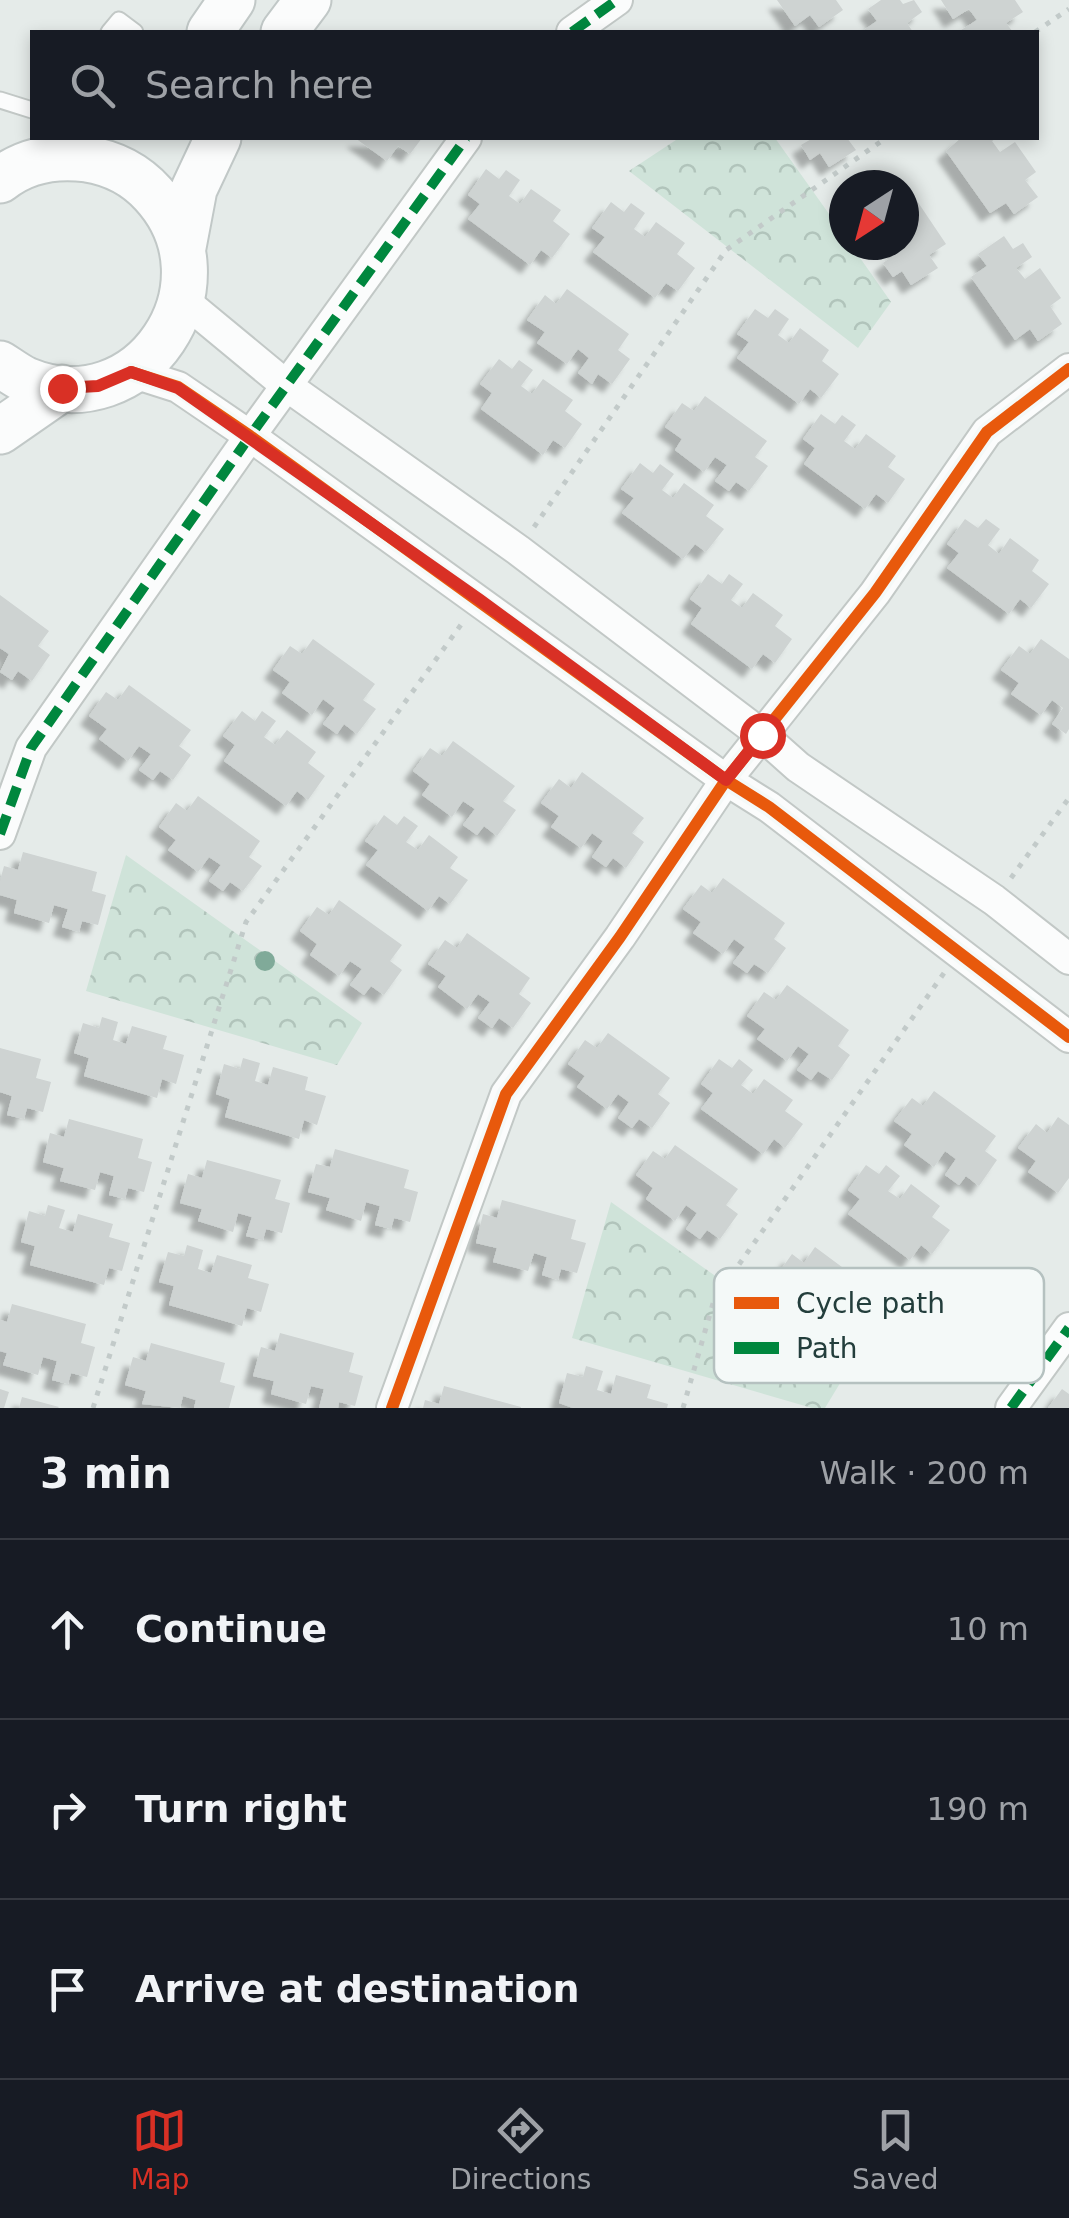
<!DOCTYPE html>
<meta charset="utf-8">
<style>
:root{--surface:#171b24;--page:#242831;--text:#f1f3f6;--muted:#9ea1a6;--line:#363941;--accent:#d93025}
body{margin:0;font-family:"DejaVu Sans",sans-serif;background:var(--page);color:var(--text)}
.compass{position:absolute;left:829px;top:170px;width:90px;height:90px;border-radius:50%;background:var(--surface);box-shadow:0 5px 15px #0003;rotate:216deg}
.stop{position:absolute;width:30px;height:30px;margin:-22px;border:8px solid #d93025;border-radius:50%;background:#fff}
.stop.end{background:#d93025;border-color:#fff;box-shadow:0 2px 10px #0008}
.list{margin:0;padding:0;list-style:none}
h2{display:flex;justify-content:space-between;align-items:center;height:130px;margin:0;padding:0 40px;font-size:42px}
h2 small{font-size:32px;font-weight:400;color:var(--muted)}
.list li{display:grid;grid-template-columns:65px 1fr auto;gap:30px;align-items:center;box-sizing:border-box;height:180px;padding:0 40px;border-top:2px solid var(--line)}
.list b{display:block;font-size:38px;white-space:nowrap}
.list em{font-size:32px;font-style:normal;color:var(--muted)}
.icon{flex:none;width:55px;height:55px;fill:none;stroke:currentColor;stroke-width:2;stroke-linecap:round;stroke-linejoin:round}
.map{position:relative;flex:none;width:1069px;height:1408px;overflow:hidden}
.search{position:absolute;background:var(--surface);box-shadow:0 5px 15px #0003;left:30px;right:30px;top:30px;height:110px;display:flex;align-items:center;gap:25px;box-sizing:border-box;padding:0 35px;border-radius:0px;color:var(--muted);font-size:38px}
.sheet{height:670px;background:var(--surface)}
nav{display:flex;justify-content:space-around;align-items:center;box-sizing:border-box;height:140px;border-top:2px solid var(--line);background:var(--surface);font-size:28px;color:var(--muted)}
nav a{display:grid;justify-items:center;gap:5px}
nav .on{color:var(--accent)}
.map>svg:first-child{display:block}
.park{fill:url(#park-crowns)}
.building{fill:#ced3d2;filter:url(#shadow)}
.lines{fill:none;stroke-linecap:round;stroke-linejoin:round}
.lane-casing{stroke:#c2c8c6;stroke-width:19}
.street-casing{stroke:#c2c8c6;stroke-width:34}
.secondary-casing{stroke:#c1c8c7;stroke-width:49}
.path{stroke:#c2cac9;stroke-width:5;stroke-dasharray:5 8;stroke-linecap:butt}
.lane{stroke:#fbfcfc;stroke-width:15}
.street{stroke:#fbfcfc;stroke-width:30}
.secondary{stroke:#fbfcfc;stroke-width:45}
.quiet{stroke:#00873e;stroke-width:10;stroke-dasharray:20 10;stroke-linecap:butt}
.cycleway-casing{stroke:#f4f9f8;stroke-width:19}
.cycleway{stroke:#e8590c;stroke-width:12}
.tree{fill:#80aa99}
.route{stroke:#d93025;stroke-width:12}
.key{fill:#f4f9f8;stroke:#b5c1c0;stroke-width:2.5}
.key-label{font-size:28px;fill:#233e3c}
</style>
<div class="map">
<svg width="1069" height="1408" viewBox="0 0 1069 1408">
<defs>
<pattern id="park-crowns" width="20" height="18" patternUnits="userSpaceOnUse" patternTransform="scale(2.5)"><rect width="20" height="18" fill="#cfe3d9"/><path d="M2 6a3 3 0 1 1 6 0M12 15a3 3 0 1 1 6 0" fill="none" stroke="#b1c4bb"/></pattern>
<filter id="shadow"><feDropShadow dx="-9" dy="9" stdDeviation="2.5" flood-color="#0004"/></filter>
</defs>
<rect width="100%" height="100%" fill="#e5ebe9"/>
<path class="park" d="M679 138H775L844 235V245H851L891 302 858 348 629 171Z
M126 855 362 1023 337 1065 86 991Z
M611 1202 848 1370 825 1408H812L572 1338Z"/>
<path class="building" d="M777 0H836L843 10 819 27 810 15 795 26Z
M881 0H900L903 4 914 0 922 12 907 23 913 32H861L877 21 868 9Z
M941 0H1015L1023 12 1006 23 1013 32H958L977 20 969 9 953 19Z
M355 138H422L410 154 398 146 387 161Z
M813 138H847L856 150 829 167 820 153 810 160 801 145Z
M961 138H997L992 141 1000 152 1015 142 1036 172 1025 180 1038 197 1014 214 1006 203 990 213 946 151Z
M486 169 499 179 506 170 520 180 509 196 520 204 531 189 561 210 553 221 570 234 552 258 541 250 530 265 468 219 480 204 468 195Z
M903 180 946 244 929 255 938 268 911 285 902 271 893 277 883 263 899 252 895 245H904V185H896Z
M611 202 624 212 631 203 645 213 634 229 645 237 656 222 685 243 677 254 695 268 678 291 666 283 655 298 593 252 605 237 592 228Z
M1004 236 1013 249 1023 243 1032 257 1016 268 1025 279 1040 268 1061 298 1050 306 1062 324 1038 341 1030 329 1015 340 971 277 987 266 978 254Z
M567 289 629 334 618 350 630 359 612 384 598 374 592 384 578 373 589 358 578 349 567 364 537 343 545 332 527 320 545 295 556 304Z
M755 309 768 318 775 309 789 319 778 335 789 343 800 328 829 350 822 361 839 374 821 398 810 389 799 404 737 358 749 342 737 334Z
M499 359 512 369 519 360 533 370 521 386 532 394 543 379 573 400 565 411 582 424 565 448 553 440 543 455 481 409 492 393 480 384Z
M705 396 767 441 755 457 768 466 749 491 736 482 729 491 715 481 727 465 715 457 704 472 675 450 682 439 665 427 682 403 694 411Z
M821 414 835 424 842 415 856 425 844 441 855 449 866 434 896 456 888 467 905 479 888 503 876 494 865 509 804 464 815 448 803 439Z
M640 463 653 473 660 464 674 474 662 490 673 498 684 483 714 505 706 516 724 529 706 552 695 544 683 559 622 513 634 498 621 489Z
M965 519 978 528 986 519 1000 529 988 545 999 554 1010 538 1039 560 1032 571 1049 584 1031 608 1020 599 1009 614 947 568 959 553 947 544Z
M708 574 722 584 729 574 743 584 731 600 742 608 753 593 783 615 775 626 792 639 775 663 763 654 752 669 691 624 702 608 690 599Z
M0 595 49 631 38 646 50 655 32 681 18 671 12 680 0 672 9 654 0 648Z
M313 639 375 684 363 700 376 709 357 734 344 724 337 734 323 724 335 708 323 699 312 715 282 693 290 682 273 670 290 646 302 654Z
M1041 639 1069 659V729L1066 734 1052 724 1063 708 1052 700 1041 715 1011 694 1019 683 1001 670 1019 646 1030 654Z
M129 685 191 730 179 746 191 755 173 780 160 771 153 780 139 770 151 754 139 746 128 761 99 739 107 729 89 716 106 692 118 700Z
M242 711 255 721 262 711 276 721 264 737 275 745 287 730 316 752 308 763 325 776 308 800 297 791 286 806 224 761 235 745 223 736Z
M453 741 515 786 503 801 516 810 497 836 484 826 477 835 463 825 475 809 463 801 452 817 422 795 430 784 413 771 430 748 442 756Z
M582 772 644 818 632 833 644 842 626 868 613 858 606 867 592 857 603 841 592 833 581 848 551 827 559 816 541 803 559 779 571 788Z
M198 796 260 841 249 857 262 866 243 891 230 882 223 891 209 881 221 865 209 857 198 872 168 850 176 840 159 827 176 803 187 811Z
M384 815 397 825 404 816 418 826 406 842 418 850 429 835 458 857 450 868 468 880 450 904 439 896 428 911 366 865 378 850 365 841Z
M23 852 97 872 92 891 106 895 98 925 82 921 79 932 62 927 68 909 54 905 49 923 14 913 17 900 0 895V881L4 866 18 870Z
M723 878 785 923 774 939 786 948 768 973 754 964 747 973 733 963 745 947 734 939 723 954 693 933 701 922 683 909 701 885 712 893Z
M339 900 402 945 390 961 402 970 384 995 371 986 364 995 350 985 362 969 350 961 339 976 310 955 317 944 300 931 317 907 329 915Z
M467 933 530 978 519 994 531 1003 513 1028 499 1018 492 1028 478 1018 490 1002 478 994 467 1009 438 987 446 976 428 964 445 940 457 948Z
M787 985 849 1030 838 1046 850 1055 832 1080 818 1071 811 1080 797 1070 809 1054 798 1046 787 1061 757 1039 765 1029 747 1016 764 992 776 1000Z
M102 1017 118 1022 113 1040 126 1044 132 1026 167 1036 163 1049 184 1055 176 1084 162 1079 157 1098 84 1076 89 1058 74 1053 83 1023 99 1028Z
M608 1033 670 1078 658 1094 670 1103 652 1128 639 1119 632 1128 618 1118 629 1102 618 1094 607 1109 577 1087 585 1076 568 1064 585 1040 597 1048Z
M0 1048 41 1059 36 1078 51 1082 43 1112 27 1108 24 1119 7 1115 12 1096 0 1092Z
M243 1058 260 1063 255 1081 268 1085 273 1067 308 1077 305 1090 326 1096 317 1125 304 1120 299 1139 225 1117 230 1099 216 1094 224 1064 240 1069Z
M719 1059 732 1068 739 1059 753 1070 741 1085 753 1094 764 1079 793 1100 785 1111 803 1124 785 1148 774 1139 763 1154 701 1109 713 1093 701 1084Z
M934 1091 996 1136 985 1151 997 1160 979 1186 966 1176 959 1185 945 1175 956 1159 945 1151 934 1167 904 1145 912 1134 894 1121 912 1098 923 1106Z
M1058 1117 1069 1125V1178L1058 1193 1028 1172 1036 1161 1018 1148 1036 1124 1047 1133Z
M69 1119 143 1139 138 1158 152 1162 144 1192 128 1188 125 1199 109 1195 114 1176 100 1172 95 1190 60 1181 64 1168 43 1162 50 1133 64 1137Z
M675 1145 738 1189 726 1205 738 1214 720 1239 707 1230 700 1239 686 1229 697 1213 686 1205 675 1221 646 1199 653 1188 636 1175 653 1151 665 1159Z
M335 1149 409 1170 404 1188 418 1192 410 1222 394 1218 391 1229 375 1225 380 1206 366 1202 361 1221 326 1210 330 1198 308 1192 316 1164 330 1167Z
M207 1160 281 1180 275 1199 290 1203 282 1233 266 1229 263 1240 246 1236 252 1217 238 1213 233 1232 198 1221 202 1209 180 1203 188 1174 202 1178Z
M866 1165 879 1174 886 1165 900 1176 888 1191 900 1199 911 1184 940 1206 932 1217 950 1230 932 1254 921 1245 910 1260 848 1214 860 1199 848 1190Z
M502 1200 576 1220 571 1239 586 1243 577 1273 561 1269 558 1280 542 1275 547 1257 534 1253 528 1271 493 1262 497 1248 476 1243 483 1214 497 1218Z
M48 1205 65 1210 59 1228 73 1232 78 1214 113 1224 109 1237 130 1243 122 1271 109 1268 104 1285 30 1265 35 1246 21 1242 29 1211 45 1216Z
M187 1245 203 1250 198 1269 211 1273 217 1255 252 1265 248 1278 269 1284 261 1312 247 1308 242 1326 169 1305 174 1286 159 1282 168 1252 184 1256Z
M815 1247 877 1293 865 1308 877 1317 859 1343 846 1333 839 1342 825 1332 836 1316 825 1308 814 1323 785 1302 792 1291 775 1278 792 1254 804 1263Z
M12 1304 86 1324 81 1343 95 1347 87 1377 71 1373 68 1384 52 1380 57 1361 43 1357 38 1375 3 1365 7 1353 0 1351V1320L7 1322Z
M280 1333 354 1353 349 1372 363 1376 355 1406 339 1402 338 1408H319L324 1389 311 1386 306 1404 271 1394 274 1381 253 1376 261 1347 275 1351Z
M151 1343 225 1363 220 1382 235 1386 229 1408H194L196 1400 183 1396 180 1408 142 1404 146 1391 125 1385 133 1357 146 1361Z
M586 1366 603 1371 597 1390 611 1394 616 1375 651 1385 647 1398 668 1404 667 1408H573L559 1403 567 1373 583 1377Z
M444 1386 521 1407V1408H423L425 1400 439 1404Z
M0 1389 9 1392 4 1408H0Z
M1062 1389 1069 1394V1408H1048Z
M22 1397 59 1407 58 1408H19Z"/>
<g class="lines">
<g class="lane-casing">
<path id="lane" d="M109 32 119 20 135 32
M0 100 32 110"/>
</g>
<g class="street-casing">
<path id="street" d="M572 32 617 0
M183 300 287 386 518 550 762 735 798 767 994 900 1069 959
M131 372 178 387 250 436 726 780 769 807 1069 1037
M0 834 31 748 250 436 466 138
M392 1408 506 1094 620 937 726 780 875 593 987 432 1069 369
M1011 1408 1069 1328"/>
</g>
<g class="secondary-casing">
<path id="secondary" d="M210 32 232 0
M284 32 308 0
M0 180C25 160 56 155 87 159 112 163 135 174 153 194 236 284 141 428 26 380 17 376 8 369 0 364
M183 247 194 189 218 138
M0 431 62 388"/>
</g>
<path class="path" d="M1035 32 1069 9
M534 527 726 250 886 138
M1011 878 1069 798
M93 1408 246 922 463 622
M683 1408 714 1300 944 973"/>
<use href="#lane" class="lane"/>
<use href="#street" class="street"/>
<use href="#secondary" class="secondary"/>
<path class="quiet" d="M572 32 617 0
M0 834 31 748 250 436 466 138
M1011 1408 1069 1328"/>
<g class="cycleway-casing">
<path id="cycleway" d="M131 372 178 387 250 436 726 780 769 807 1069 1037
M392 1408 506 1094 620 937 726 780 875 593 987 432 1069 369"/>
</g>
<use href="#cycleway" class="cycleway"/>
</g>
<circle class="tree" cx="265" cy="961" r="10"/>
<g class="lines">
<path class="route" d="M62 388 98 386 131 372 178 388 480 600 726 780 762 735"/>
</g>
<rect x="714" y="1268" width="330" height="115" rx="15" class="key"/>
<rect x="734" y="1297" width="45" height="12" fill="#e8590c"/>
<rect x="734" y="1342" width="45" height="12" fill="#00873e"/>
<g class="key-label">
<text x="796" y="1313">Cycle path</text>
<text x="796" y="1358">Path</text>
</g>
</svg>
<svg class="compass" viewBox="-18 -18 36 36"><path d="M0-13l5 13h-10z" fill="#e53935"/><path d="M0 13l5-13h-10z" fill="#9ea1a6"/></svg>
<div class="stop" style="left:762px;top:735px"></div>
<div class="stop end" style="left:62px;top:388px"></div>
<div class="search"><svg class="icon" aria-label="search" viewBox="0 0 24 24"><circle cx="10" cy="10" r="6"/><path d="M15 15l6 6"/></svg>Search here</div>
</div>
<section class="sheet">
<h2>3 min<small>Walk · 200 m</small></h2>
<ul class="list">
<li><svg class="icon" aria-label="ahead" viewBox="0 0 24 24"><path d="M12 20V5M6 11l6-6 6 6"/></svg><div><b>Continue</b></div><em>10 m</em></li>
<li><svg class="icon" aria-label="right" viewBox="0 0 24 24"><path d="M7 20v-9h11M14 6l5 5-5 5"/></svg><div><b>Turn right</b></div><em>190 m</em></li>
<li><svg class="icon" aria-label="arrive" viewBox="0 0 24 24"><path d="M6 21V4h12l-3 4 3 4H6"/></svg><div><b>Arrive at destination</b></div></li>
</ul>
</section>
<nav>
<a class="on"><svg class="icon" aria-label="map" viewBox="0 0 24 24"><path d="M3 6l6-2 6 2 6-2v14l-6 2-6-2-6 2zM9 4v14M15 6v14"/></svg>Map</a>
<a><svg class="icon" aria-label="directions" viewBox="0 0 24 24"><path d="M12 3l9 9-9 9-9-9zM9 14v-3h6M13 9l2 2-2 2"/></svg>Directions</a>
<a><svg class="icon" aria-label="saved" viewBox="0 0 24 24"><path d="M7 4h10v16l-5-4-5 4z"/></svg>Saved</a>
</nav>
